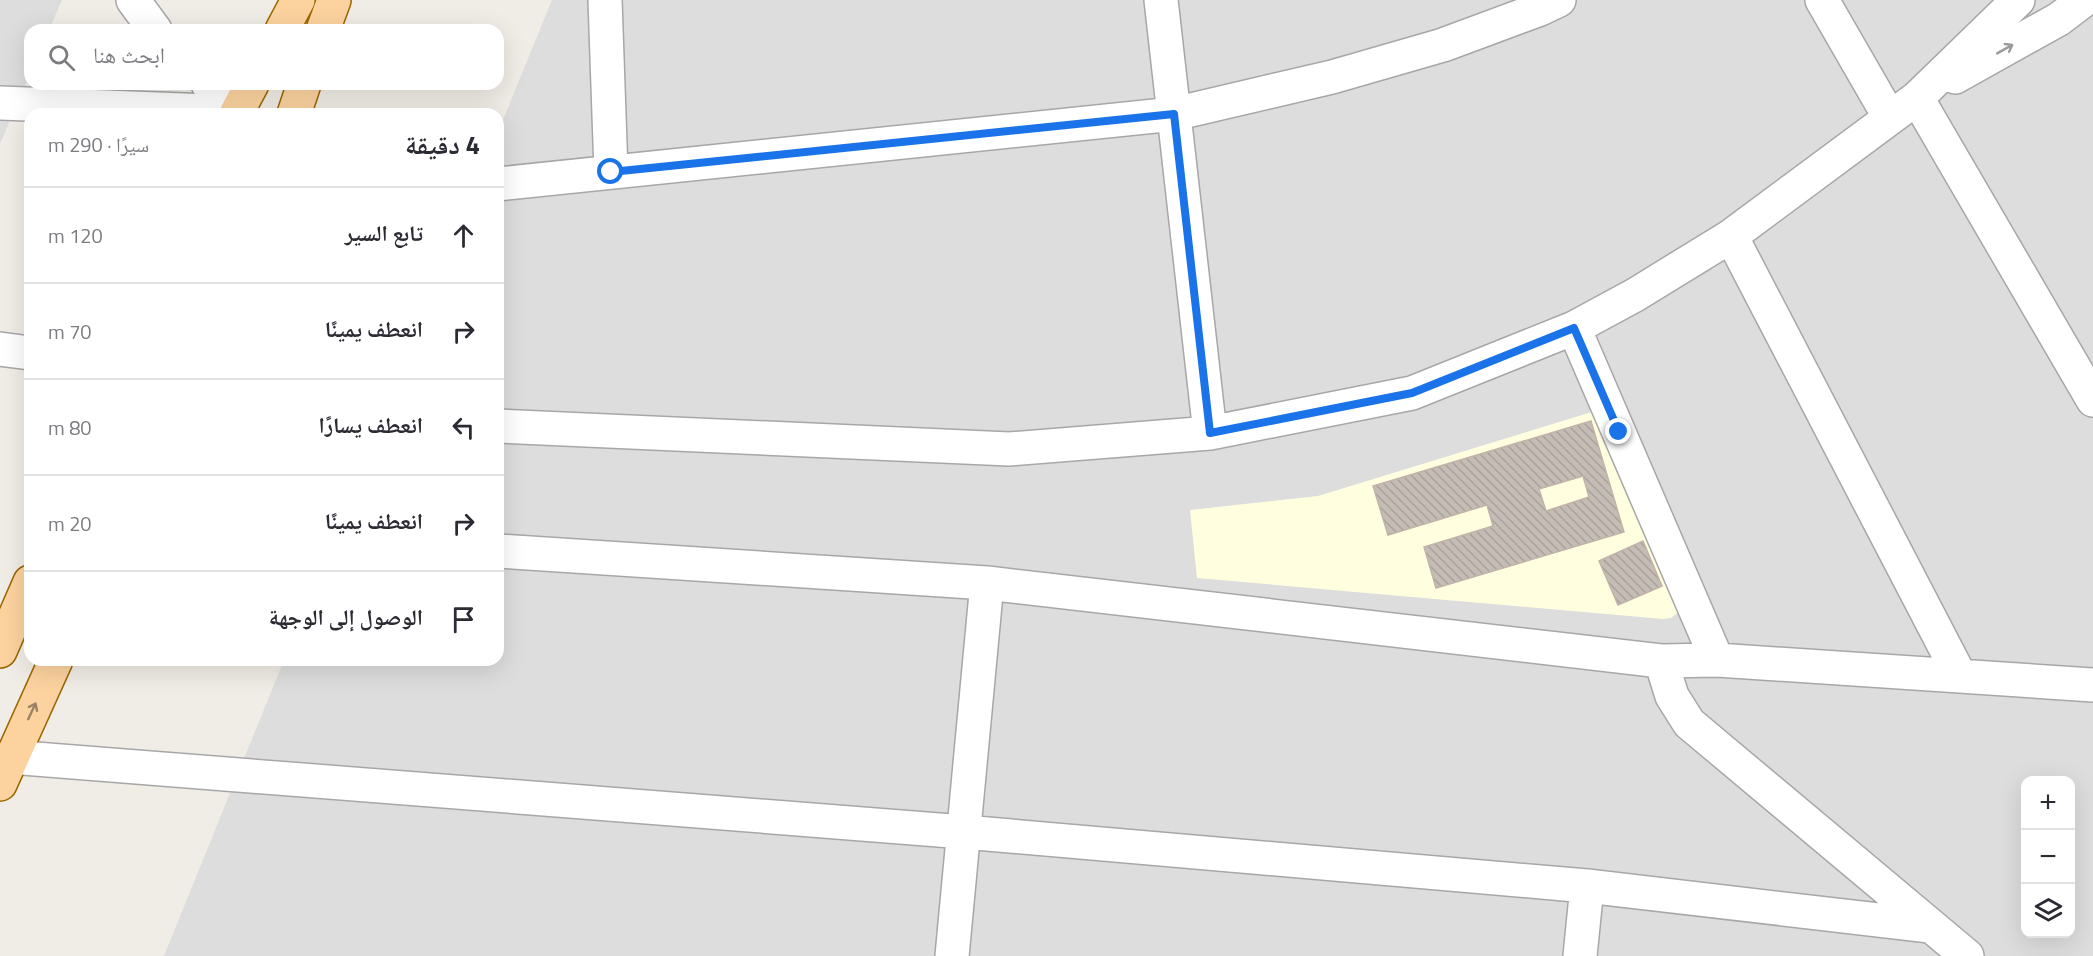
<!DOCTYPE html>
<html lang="ar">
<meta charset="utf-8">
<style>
:root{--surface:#fff;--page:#f2f2f3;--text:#2b2b33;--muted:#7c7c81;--line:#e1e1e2}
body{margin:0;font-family:"Titillium Web","Noto Naskh Arabic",sans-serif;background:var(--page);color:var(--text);direction:rtl}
.controls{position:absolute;right:18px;bottom:18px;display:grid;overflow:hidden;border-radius:12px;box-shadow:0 6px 24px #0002}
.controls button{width:54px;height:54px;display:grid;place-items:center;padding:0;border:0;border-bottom:2px solid var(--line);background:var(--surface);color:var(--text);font:30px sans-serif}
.stop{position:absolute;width:18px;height:18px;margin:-14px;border:4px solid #1a73e8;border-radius:50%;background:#fff}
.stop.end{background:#1a73e8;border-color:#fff;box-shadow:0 2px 6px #0008}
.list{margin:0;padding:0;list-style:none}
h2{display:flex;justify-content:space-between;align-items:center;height:78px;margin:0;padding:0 24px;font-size:26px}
h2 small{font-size:20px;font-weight:400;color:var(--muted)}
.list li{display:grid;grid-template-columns:39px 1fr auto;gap:18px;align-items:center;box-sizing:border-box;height:96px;padding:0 24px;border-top:2px solid var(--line)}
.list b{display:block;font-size:22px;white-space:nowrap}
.list em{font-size:20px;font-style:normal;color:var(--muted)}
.icon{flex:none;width:33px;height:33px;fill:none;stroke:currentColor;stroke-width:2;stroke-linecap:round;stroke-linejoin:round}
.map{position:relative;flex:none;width:2093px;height:956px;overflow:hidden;direction:ltr}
.search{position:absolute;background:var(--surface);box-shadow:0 6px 24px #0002;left:24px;top:24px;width:480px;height:66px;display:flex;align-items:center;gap:15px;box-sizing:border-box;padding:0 21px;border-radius:18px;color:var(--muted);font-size:22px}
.panel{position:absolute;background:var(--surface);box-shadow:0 6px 24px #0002;left:24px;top:108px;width:480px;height:558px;border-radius:18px;direction:rtl}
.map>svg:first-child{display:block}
.residential{fill:#dedddd;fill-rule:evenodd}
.education{fill:#ffffe0}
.building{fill:url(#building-back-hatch);stroke:#c2b3a8;stroke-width:1.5;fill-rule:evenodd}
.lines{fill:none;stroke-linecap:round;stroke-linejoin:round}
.minor-casing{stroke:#a7a7a7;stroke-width:36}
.major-casing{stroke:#9b6600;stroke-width:36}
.minor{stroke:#fff;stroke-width:33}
.major{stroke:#fcd39f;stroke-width:33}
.oneway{stroke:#9b9b9b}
.oneway2{stroke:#998266}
.route{stroke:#1a73e8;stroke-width:8}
</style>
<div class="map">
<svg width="2093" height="956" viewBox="0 0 2093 956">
<defs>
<pattern id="building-back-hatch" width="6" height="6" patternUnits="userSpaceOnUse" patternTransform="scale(1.5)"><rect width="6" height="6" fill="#c5bcb5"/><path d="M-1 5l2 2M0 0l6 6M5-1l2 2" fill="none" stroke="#a9a19b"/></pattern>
</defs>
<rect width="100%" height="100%" fill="#f0ede6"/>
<path class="residential" d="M0 0H62L49 30H30V74L0 144Z
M552 0H2093V956H164L284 660H498V132ZM2026 780H2070V934H2026Z"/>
<path class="education" d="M1592 412 1679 594 1681 610 1671 618 1663 619 1197 578 1190 510 1318 496Z"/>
<path class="building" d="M1591 421 1624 532 1436 588 1424 547 1493 526 1487 505 1388 535 1373 486ZM1583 476 1589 497 1546 511 1539 489Z
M1643 541 1662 586 1618 605 1599 561Z"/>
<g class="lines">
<g class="minor-casing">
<path id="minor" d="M133 0 155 30
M605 0 611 172
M1161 0 1210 433
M1822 0 1890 118
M1955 77 2059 19 2084 0
M208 84 237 112
M1917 98 2093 400
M0 103 237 112 243 114
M498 184 1174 114 1332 77 1443 45 1540 9 1559 0
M1731 236 1960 676
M1574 328 1717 660
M0 349 30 353
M498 426 1009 449 1210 433 1412 393 1574 328 1635 295 1731 236 1917 98 2018 0
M498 551 987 583 1661 661 1717 660 2093 685
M1661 661 1672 696 1689 723 1967 956
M10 757 964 832 1587 886 1930 926
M952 956 987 583
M1580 956 1587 886"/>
</g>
<g class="major-casing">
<path id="major" d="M282 30 298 0
M323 30 334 0
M236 114 252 84
M294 114 304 84
M0 651 30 582
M0 784 56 660"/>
</g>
<use href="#minor" class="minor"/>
<use href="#major" class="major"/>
</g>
<defs><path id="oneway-shaft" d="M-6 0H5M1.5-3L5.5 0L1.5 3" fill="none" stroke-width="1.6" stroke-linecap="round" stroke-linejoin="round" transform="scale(1.5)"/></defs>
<use class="oneway" href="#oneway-shaft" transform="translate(2005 49) rotate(-29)"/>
<use class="oneway2" href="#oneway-shaft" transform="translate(32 711) rotate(-65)"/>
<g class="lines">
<path class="route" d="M611 172 1174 114 1210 433 1412 393 1574 328 1619 432"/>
</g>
</svg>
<div class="controls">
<button>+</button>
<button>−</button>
<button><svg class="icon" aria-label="layers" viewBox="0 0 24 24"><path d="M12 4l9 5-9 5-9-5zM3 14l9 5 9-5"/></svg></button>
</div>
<div class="stop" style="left:611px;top:172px"></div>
<div class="stop end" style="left:1619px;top:432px"></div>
<div class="search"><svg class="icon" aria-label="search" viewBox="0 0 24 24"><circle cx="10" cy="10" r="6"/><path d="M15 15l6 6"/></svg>ابحث هنا</div>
<section class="panel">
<h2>4 دقيقة<small>سيرًا · 290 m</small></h2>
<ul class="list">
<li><svg class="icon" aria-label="ahead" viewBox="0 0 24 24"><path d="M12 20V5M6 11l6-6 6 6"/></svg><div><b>تابع السير</b></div><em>120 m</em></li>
<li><svg class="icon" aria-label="right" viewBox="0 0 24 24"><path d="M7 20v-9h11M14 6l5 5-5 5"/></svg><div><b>انعطف يمينًا</b></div><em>70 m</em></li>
<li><svg class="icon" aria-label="left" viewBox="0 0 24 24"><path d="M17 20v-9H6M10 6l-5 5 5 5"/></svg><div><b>انعطف يسارًا</b></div><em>80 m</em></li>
<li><svg class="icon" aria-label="right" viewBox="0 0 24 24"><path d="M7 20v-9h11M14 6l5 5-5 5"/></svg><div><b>انعطف يمينًا</b></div><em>20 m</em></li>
<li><svg class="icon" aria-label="arrive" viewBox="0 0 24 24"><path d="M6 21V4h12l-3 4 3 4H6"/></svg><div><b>الوصول إلى الوجهة</b></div></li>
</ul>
</section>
</div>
